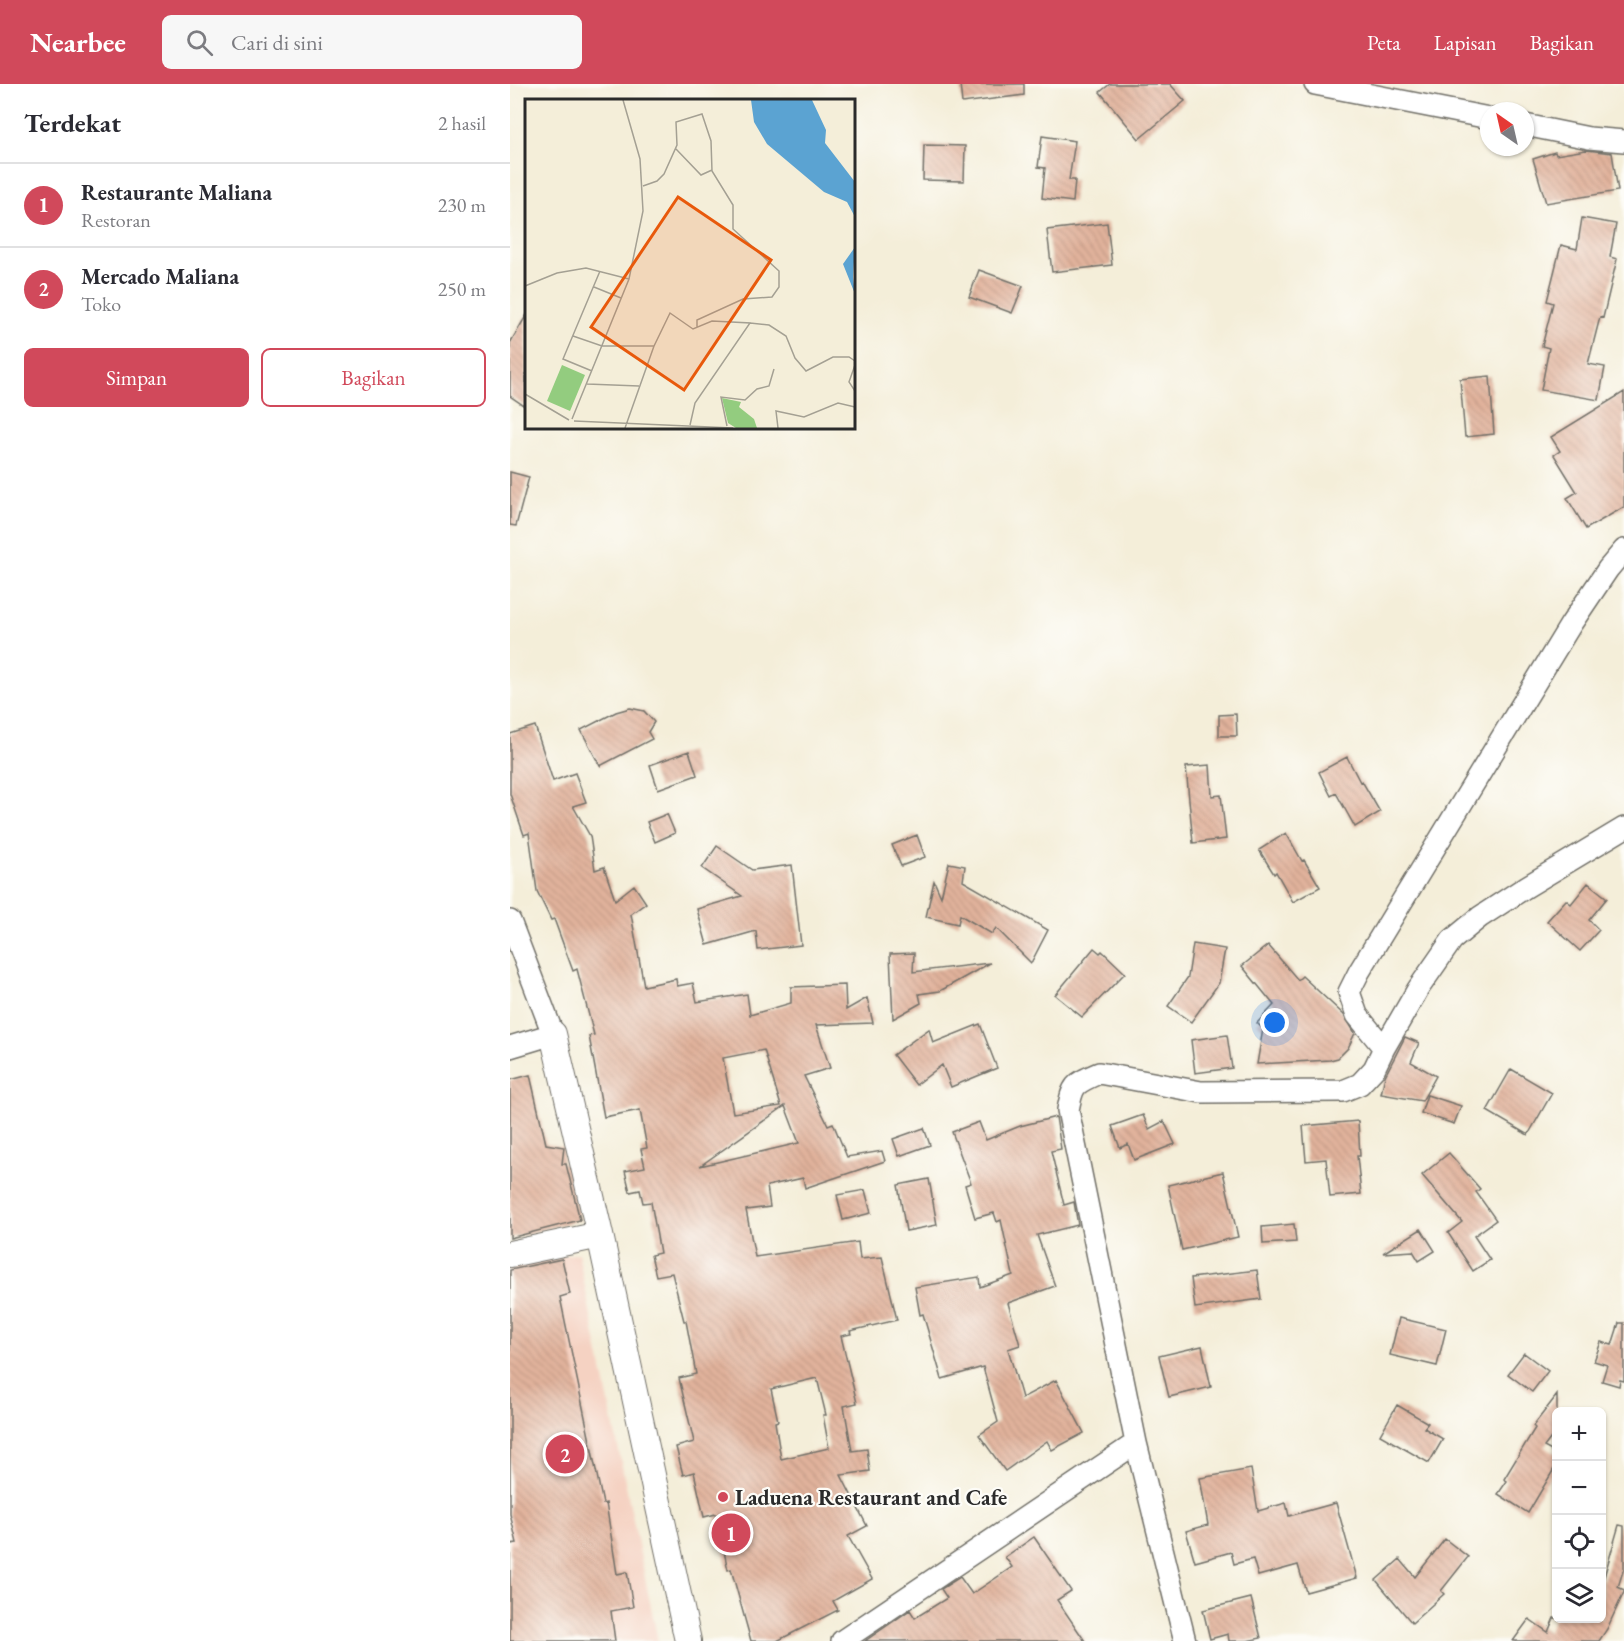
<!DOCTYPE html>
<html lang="id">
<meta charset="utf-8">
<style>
:root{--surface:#fff;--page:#f7f7f7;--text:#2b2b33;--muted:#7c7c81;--line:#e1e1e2;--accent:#d1495b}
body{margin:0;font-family:"EB Garamond",serif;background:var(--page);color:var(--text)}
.controls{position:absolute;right:18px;bottom:18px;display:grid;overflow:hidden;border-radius:9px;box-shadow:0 2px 4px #0004}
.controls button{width:54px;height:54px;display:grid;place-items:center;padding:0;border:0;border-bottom:2px solid var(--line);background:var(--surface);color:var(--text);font:30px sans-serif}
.compass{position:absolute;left:970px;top:18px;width:54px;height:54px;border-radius:50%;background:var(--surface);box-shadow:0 2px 4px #0004;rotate:326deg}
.you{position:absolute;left:765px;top:939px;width:21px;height:21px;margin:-15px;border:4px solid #fff;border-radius:50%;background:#1a73e8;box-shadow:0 0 0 9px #1a73e833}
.badge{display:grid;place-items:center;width:39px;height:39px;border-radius:50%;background:var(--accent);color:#fff;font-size:20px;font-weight:700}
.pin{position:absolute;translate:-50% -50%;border:3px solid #fff;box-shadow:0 2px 6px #0006}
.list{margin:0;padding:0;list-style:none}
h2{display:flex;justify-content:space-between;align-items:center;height:78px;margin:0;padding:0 24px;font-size:26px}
h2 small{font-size:20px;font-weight:400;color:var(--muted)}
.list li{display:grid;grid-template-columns:39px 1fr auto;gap:18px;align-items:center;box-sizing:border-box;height:84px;padding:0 24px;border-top:2px solid var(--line)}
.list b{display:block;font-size:22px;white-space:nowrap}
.list p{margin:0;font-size:20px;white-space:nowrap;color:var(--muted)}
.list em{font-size:20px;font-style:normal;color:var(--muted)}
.actions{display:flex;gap:12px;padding:18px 24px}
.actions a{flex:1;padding:14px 0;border:2px solid var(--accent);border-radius:9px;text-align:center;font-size:21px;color:var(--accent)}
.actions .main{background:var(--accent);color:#fff}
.icon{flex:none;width:33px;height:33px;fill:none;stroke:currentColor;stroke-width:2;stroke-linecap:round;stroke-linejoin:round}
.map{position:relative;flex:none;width:1114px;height:1557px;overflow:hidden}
header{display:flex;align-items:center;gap:36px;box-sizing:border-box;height:84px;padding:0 30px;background:var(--accent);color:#fff}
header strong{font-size:28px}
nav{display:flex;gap:33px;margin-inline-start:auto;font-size:21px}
.search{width:420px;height:54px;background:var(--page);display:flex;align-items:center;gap:15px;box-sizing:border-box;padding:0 21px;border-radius:9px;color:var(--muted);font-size:22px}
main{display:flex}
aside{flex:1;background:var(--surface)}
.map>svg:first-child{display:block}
.built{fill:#f5d2c2}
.building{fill:url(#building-back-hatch);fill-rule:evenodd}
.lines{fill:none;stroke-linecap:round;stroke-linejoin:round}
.minor-casing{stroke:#716f68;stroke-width:24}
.tertiary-casing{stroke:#716f68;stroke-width:28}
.minor{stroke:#fff;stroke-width:21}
.tertiary{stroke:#fff;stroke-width:26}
.poi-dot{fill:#d1495b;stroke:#fdfcf7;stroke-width:2}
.labels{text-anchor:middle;stroke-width:4.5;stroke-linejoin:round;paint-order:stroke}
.poi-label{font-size:22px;font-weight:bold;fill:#2b2b2b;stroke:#fdfcf7;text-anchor:start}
.inset-road{fill:none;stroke:#a4a093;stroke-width:1.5}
.view{fill:#e8590c;fill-opacity:0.15;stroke:#e8590c;stroke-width:3}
.inset-edge{fill:none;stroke:#2b2b2b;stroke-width:3}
</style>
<header>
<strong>Nearbee</strong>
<div class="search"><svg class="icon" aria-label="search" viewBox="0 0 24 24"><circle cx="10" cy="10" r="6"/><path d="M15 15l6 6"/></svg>Cari di sini</div>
<nav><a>Peta</a><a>Lapisan</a><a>Bagikan</a></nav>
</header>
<main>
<aside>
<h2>Terdekat<small>2 hasil</small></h2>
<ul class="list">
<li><span class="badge">1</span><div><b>Restaurante Maliana</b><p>Restoran</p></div><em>230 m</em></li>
<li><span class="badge">2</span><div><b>Mercado Maliana</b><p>Toko</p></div><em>250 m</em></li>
</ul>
<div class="actions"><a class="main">Simpan</a><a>Bagikan</a></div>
</aside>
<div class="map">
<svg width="1114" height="1557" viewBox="0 0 1114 1557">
<defs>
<pattern id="building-back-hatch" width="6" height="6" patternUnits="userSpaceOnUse" patternTransform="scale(1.5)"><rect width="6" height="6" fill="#e1b29b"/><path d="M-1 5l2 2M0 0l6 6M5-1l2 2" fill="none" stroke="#c19986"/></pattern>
</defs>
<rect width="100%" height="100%" fill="#fdfcf7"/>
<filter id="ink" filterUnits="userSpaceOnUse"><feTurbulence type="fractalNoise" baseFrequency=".0167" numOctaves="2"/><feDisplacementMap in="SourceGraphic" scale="12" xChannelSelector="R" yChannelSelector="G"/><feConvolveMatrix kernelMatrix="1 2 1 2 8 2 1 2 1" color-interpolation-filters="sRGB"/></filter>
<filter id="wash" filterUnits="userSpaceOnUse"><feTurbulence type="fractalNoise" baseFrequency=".008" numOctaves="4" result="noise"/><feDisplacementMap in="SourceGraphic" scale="24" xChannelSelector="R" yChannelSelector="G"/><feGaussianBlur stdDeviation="1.35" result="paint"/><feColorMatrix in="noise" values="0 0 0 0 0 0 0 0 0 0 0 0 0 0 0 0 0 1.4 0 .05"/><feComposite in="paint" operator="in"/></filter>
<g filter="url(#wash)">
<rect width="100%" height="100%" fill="#f4eed9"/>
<path class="built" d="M68 1169 148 1557H0V1183Z"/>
<g id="blocks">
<path class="building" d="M450 0H514V11L452 19Z
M600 0H660L675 17 629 55 590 8Z
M532 52 565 57 559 96H565L563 118 532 114 535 84 528 83Z
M414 61 455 62 454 97 413 96Z
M1076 66 1102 69 1108 107 1036 119 1023 75 1045 68 1046 71Z
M1072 134 1106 140 1100 173 1107 175 1093 234 1090 233 1078 280 1095 283 1089 316 1031 306 1039 264 1032 262 1043 219 1037 217 1051 161 1067 165Z
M597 139 602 181 542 188 537 146Z
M469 186 513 202 502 229 459 213Z
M16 232V323L0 312V259Z
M980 292 984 350 955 353 950 295Z
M1114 308V423L1076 445 1057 414 1067 408 1044 371 1050 367 1041 353Z
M0 388 19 393 6 442 0 441Z
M120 624 134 627 144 638 138 648 142 655 90 682 71 646 106 628Z
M726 630 727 652H709V631Z
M25 642 43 697 65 689 76 718 63 722 80 752 85 786 94 783 105 816 124 801 136 819 121 830 134 902 166 895 167 902 183 899 187 918 237 910 240 931 281 919V903L335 901 336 926 357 914 363 939 306 941 320 984 294 992 318 1041 323 1039 337 1073 372 1067 375 1077 295 1104 293 1094 257 1102 260 1123 236 1126 245 1173 348 1158 350 1175 372 1173 387 1236 340 1247 341 1250 331 1252 347 1319 334 1322 342 1367 357 1365 360 1387 331 1391 357 1442 338 1452 362 1495 323 1517 328 1526 267 1557H241L221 1485 218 1486 206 1430 194 1433 184 1388 173 1391 166 1363 184 1358 169 1294 186 1290 176 1237H174L162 1189 146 1192 141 1171 150 1169 141 1118 133 1119 130 1106 120 1108 115 1087 135 1083 131 1065 137 1064 130 1026 94 1033 79 952 84 951 67 885 63 887 44 835 41 836 27 807 19 749 14 751 0 710V650ZM254 966 271 1022 223 1029 213 974ZM275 1022 289 1059 190 1082 272 1024ZM307 1294 316 1331H313L319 1364 271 1375 265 1338 268 1337 261 1305Z
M179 667 187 691 148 705 140 681Z
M837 673 850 698 852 697 870 728 845 743 826 709 821 712 809 688Z
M700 681 702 712 711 711 716 755 683 759 676 683Z
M157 730 165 749 145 758 137 738Z
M776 749 792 777 794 776 810 803 783 818 766 788 764 790 749 766Z
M407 751 415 773 391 782 382 761Z
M207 762 242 786 282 781 291 861 248 866 246 847 197 861 187 825 232 812 192 784Z
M439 779 455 782 453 797 538 846 521 879 486 844 482 850 450 831 448 840 416 833 424 797 431 813Z
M1078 799 1097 814 1079 836 1089 846 1070 867 1037 837 1056 816 1061 820Z
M683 860 715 865 709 899 681 938 658 922 678 893Z
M758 861 788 896 792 892 834 931 845 949 838 964 828 974 820 976 747 980 753 945 747 939 764 921 732 882Z
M584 864 590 869 592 867 615 889 572 933 545 911Z
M404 869 403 888 480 879 430 907 409 910 411 919 383 935 380 870Z
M470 940 487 984 441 1003 432 981 406 1001 383 971 419 945 423 959Z
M717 951 722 984 685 989 681 956Z
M895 953 909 959 901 978 926 992 912 1017 871 1010 875 992Z
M1001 985 1042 1009 1018 1051 977 1027Z
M20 991 36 1060 54 1063 52 1080H56L70 1136 0 1154V996Z
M917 1011 951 1022 944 1040 911 1029Z
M633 1031 639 1045 654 1037 665 1060 624 1076 618 1060 610 1064 602 1042Z
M546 1033 551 1065 541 1067 554 1121 564 1118 568 1141 527 1151 545 1202 498 1219 510 1261 498 1265 512 1314 546 1296 574 1349 542 1366 537 1357 495 1387 469 1351 488 1338 473 1283 432 1295 413 1230 410 1231 405 1203 469 1193 470 1203 503 1191 491 1136 487 1138 484 1129 465 1134 455 1101 461 1099 442 1048 469 1038 476 1056 510 1042Z
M848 1037 850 1072H847L851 1110 820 1113 816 1075 796 1077 793 1042Z
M414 1044 420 1061 389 1072 383 1055Z
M939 1069 970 1105 966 1108 986 1136 964 1152 980 1176 963 1187 938 1149 952 1138 912 1091Z
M713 1088 728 1153 672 1166 658 1101Z
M419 1095 427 1141 396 1147 388 1101Z
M355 1106 361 1129 333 1136 327 1111Z
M784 1140 786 1158 753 1160 752 1143Z
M911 1145 925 1167 909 1177 903 1167 873 1169Z
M52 1175 60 1210 50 1213 93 1420 96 1419 107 1490 117 1488 123 1523 101 1527 105 1557H0V1460L7 1459 0 1430V1186Z
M747 1186 751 1215 685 1224 681 1194Z
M889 1234 936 1245 927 1282 880 1271Z
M1109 1239H1114V1297L1110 1296 1109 1302 1092 1297 1097 1281 1084 1277 1091 1258 1102 1261Z
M692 1262 701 1303 659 1313 649 1272Z
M1014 1269 1038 1287 1022 1308 998 1290Z
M1047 1311V1346L1034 1363 1047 1370V1380L1018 1429 988 1410 997 1397 994 1395 1025 1344 1023 1342Z
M887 1321 918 1339 914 1344 933 1355 919 1379 870 1351Z
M741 1385 748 1427 776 1419 779 1432 826 1419 847 1494 796 1508 788 1481 748 1492 743 1475 724 1480 721 1468 685 1478 676 1447 698 1441 690 1394Z
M1109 1441 1114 1442V1484L1108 1503 1114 1506V1508L1097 1545 1089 1557H1003L1019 1535 1038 1548 1044 1534H1092V1497L1094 1493Z
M524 1453 561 1507 547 1516 575 1557H355L400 1526 405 1534 437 1514 431 1505 450 1493 462 1510 502 1483 495 1473Z
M935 1455 958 1473 931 1507 934 1510 902 1539 866 1496 890 1475 905 1493Z
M741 1514 751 1554 737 1557H719L718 1550 700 1555 693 1526Z"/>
</g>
</g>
<g filter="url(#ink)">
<use href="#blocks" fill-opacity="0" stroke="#716f68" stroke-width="1.5"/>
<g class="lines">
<g class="minor-casing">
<path id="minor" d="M805 0 979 34
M1015 41 1079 54 1114 57
M0 837 43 950 0 963
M874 964 847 931 839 908 849 888 1061 540 1098 485 1114 466
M626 1359 675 1557
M332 1557 626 1359 558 1026C563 1000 564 1000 589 989L691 1008 833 1007 850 1000 864 985 874 964 908 905 942 856 970 833 1016 803 1114 744"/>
</g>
<g class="tertiary-casing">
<path id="tertiary" d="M43 950 90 1151 178 1557
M0 1170 90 1151"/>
</g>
<use href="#minor" class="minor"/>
<use href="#tertiary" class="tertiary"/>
</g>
</g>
<circle class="poi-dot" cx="213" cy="1413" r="6"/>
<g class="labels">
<g class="poi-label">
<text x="225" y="1421">Laduena Restaurant and Cafe</text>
</g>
</g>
<g transform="translate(15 15)">
<rect width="330" height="330" fill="#f4eed9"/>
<path d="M37 266 60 276 45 312 22 302Z" fill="#93cc7f"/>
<path d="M197 299 216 303 214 308 229 320 232 329H211L203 324Z" fill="#93cc7f"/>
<path d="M226 1H287L301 31 300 44 330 83V118L322 103 299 93 242 45 229 23ZM330 148 328 178 330 195 318 165Z" fill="#5ba3d2"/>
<path class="inset-road" d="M151 50 176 76 187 71M118 87 132 82 139 75 152 46 151 23 177 15 186 42 187 72 208 106V130L254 172V188L247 198 218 200 172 221V228M0 187 32 174 61 169 104 180M69 188 96 199M225 224 244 226 261 237 270 259 281 272 308 258H324L330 262M48 237 77 247H129L145 214 168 230 187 222 225 224 170 304 165 326M330 266 324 283 330 292M67 272 38 260 75 172M62 285 114 287M0 295 44 321M47 320 104 180 118 112 115 60 98 1M49 322 208 329M202 327 196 298 220 301 232 290 244 287 249 270M100 329 129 247M253 329 251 312 279 318 313 304 330 308"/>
<path class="view" d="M153 98 246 161 159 291 66 228Z"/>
<rect width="330" height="330" class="inset-edge"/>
</g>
</svg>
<div class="controls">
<button>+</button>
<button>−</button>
<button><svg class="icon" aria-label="locate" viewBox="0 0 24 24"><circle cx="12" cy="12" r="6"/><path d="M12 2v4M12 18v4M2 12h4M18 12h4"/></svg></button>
<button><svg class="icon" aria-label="layers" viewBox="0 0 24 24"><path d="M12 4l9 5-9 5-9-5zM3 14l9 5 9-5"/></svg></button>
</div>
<svg class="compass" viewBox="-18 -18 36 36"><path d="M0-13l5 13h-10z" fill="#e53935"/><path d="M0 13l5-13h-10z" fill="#7c7c81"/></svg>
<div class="you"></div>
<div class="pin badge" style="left:221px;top:1449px">1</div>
<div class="pin badge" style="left:55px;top:1370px">2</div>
</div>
</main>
